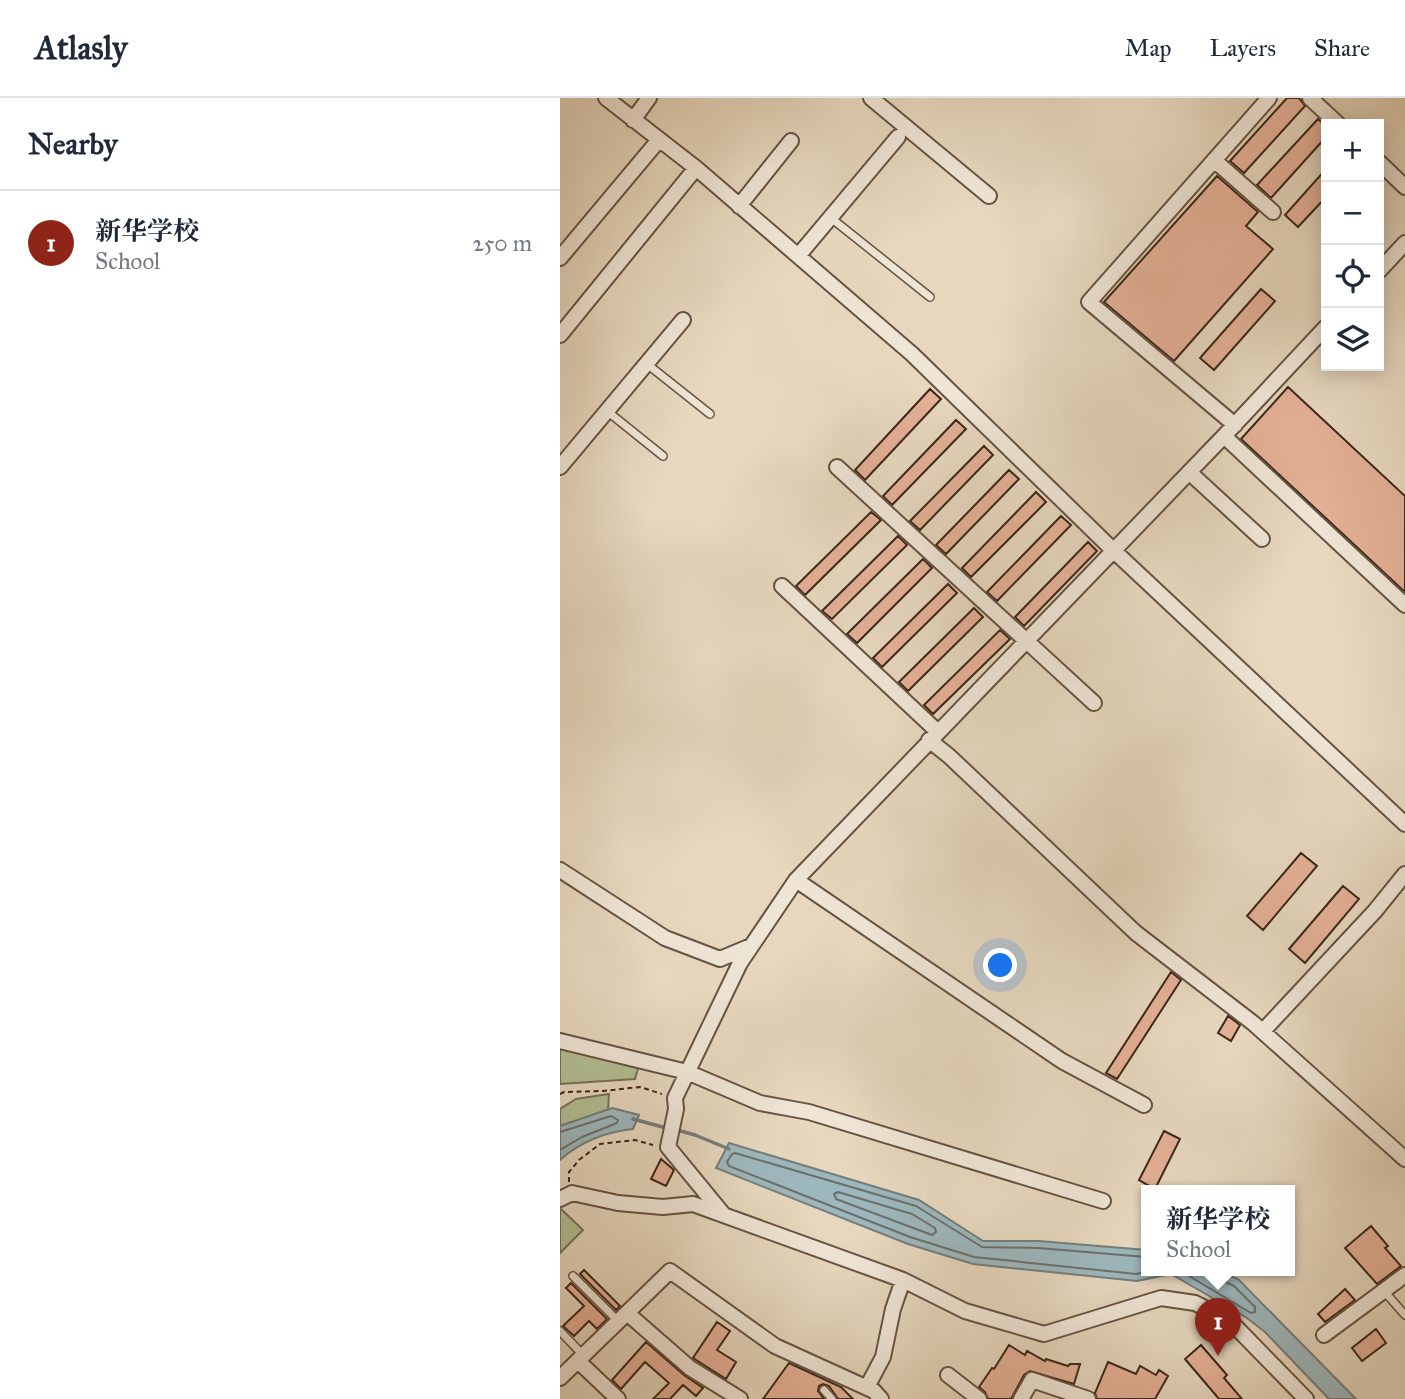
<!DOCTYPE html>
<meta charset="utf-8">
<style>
:root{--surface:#fff;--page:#f6f6f7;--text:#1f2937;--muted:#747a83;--line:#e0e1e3;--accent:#8f2418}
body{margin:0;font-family:"IM FELL Great Primer","Noto Serif SC",serif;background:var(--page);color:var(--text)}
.controls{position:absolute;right:21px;top:21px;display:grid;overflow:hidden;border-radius:0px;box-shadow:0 4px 18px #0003}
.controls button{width:63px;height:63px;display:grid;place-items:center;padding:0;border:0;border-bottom:2px solid var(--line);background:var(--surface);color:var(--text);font:35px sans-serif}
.you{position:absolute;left:441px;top:868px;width:24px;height:24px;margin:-18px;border:5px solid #fff;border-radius:50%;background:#1a73e8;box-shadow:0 0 0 10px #1a73e833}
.badge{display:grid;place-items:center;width:46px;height:46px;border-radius:50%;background:var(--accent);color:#fff;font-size:23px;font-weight:700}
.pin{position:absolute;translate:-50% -58px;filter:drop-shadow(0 2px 4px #0008)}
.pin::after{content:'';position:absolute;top:37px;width:24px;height:21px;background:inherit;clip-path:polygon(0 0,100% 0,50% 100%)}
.popup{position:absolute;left:581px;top:1087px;width:154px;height:91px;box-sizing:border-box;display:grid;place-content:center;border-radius:0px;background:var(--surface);filter:drop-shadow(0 2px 5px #0005);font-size:23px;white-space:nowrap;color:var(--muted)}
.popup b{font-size:26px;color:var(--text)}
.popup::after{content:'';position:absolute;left:50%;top:100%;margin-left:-14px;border:14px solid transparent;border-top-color:var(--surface)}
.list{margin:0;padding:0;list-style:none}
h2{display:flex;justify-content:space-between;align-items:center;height:91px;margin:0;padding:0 28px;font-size:30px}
h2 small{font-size:23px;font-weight:400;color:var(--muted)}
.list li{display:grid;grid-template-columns:46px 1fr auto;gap:21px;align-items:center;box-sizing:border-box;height:105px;padding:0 28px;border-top:2px solid var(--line)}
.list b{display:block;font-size:26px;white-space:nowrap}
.list p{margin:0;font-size:23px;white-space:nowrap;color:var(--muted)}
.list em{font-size:23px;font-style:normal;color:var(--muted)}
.icon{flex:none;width:38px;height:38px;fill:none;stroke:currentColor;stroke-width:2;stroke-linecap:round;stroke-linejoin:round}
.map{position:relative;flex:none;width:845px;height:1301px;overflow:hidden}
header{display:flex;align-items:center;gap:42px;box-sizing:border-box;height:98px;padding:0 35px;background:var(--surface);border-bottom:2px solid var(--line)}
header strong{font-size:33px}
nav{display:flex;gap:38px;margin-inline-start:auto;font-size:24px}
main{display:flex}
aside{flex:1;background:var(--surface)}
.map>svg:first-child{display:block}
.green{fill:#b2bf94;stroke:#777356;stroke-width:2}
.water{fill:#9cb7bd;stroke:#767d7b;stroke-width:2}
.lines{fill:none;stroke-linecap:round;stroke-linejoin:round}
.shore{stroke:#6c6f6b;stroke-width:2}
.stream{stroke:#767d7b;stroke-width:3.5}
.building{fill:#e4b096;stroke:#3c2719;stroke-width:2}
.service-casing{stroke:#665342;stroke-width:10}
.minor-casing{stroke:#665342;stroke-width:18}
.path{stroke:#3c2719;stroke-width:2;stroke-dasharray:5 3.5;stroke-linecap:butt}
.service{stroke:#efe5d5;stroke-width:7}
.minor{stroke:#efe5d5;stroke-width:14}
</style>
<header>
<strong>Atlasly</strong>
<nav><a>Map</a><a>Layers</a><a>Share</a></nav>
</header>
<main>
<aside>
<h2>Nearby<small></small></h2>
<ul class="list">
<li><span class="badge">1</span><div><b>新华学校</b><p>School</p></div><em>250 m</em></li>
</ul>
</aside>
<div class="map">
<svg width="845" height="1301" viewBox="0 0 845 1301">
<rect width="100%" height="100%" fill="#e6d7be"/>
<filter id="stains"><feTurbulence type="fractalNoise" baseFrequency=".00286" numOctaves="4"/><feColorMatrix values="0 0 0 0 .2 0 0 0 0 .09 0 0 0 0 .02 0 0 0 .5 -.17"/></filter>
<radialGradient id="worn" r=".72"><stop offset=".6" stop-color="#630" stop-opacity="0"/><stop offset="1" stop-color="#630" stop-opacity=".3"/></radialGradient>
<path class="green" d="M0 951 79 967 75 981 0 986Z
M49 996 48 1012 0 1028V1011L16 1001Z
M0 1110 23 1132 0 1155Z"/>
<path class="water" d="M52 1010 79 1017 73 1031C46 1034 21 1043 0 1062V1028Z
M169 1045 359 1102 423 1143H479L586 1152V1172H655L678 1181 796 1301H769L705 1234 687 1220 611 1176 577 1183 413 1166 348 1146 156 1070Z"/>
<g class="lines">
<path class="shore" d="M0 1034 51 1018 58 1022 57 1025 22 1039 0 1052
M278 1094 352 1116 375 1130 376 1134 372 1137 276 1101 274 1096Z
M586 1159 478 1150 422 1149 356 1108 175 1055 172 1056 167 1064 169 1068 350 1139 414 1159 576 1176 594 1172
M619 1172 691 1215 695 1214V1209L674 1188 657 1180 655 1172"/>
<path class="stream" d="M73 1021 110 1031
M117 1032 135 1037 169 1051"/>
</g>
<path class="building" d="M727 0H739L745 8 684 75 670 63Z
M758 21 766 28V39L711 100 697 87Z
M766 71V99L738 129 725 117Z
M657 78 698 114 686 128 713 151 614 263 544 204Z
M701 191 715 203 654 272 640 260Z
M728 289 845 398V494L681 341Z
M370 291 381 301 305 382 295 372Z
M396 322 406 331 332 407 323 398Z
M424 348 433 357 360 432 350 423Z
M449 372 459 381 386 456 376 447Z
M476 394 486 404 411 479 402 470Z
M311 414 321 422 245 497 236 488Z
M501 418 511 427 437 503 427 494Z
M338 438 347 447 272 521 262 513Z
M528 444 537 453 464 528 455 519Z
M363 461 372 470 297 545 287 536Z
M388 486 397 495 322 569 313 560Z
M414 510 423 519 348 593 339 584Z
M440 532 450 541 373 616 364 607Z
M741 755 757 768 703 832 687 818Z
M783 788 799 801 745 865 729 851Z
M611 874 621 882 557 981 546 975Z
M668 918 680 927 671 943 658 935Z
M604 1033 620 1041 595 1091 579 1082Z
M101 1061 114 1072 106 1088 91 1081Z
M811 1128 828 1148 825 1150 841 1168 817 1186 785 1150Z
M24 1172 60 1208 56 1212 20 1176Z
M11 1185 47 1221 37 1231 29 1223 14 1238 3 1228 24 1208 6 1190Z
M785 1191 795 1202 765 1224 758 1216Z
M157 1224 170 1233 157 1252 176 1264 166 1281 133 1260Z
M816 1231 826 1245 802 1263 792 1250Z
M86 1244 124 1277 143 1290 136 1298 123 1287 110 1301H93L109 1285 85 1264 61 1291 52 1282Z
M449 1247 465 1257 467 1253 485 1263 486 1261 508 1268 510 1266H520L514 1286 470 1273 464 1277 451 1301H428L425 1294 419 1289 432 1270 434 1271Z
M641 1247 667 1277 664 1280 682 1301H659L625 1261Z
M548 1264 576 1276 580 1268 596 1277 599 1272 608 1278 595 1301H537L535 1295Z
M229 1265 281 1289 293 1301H278L269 1288 263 1286 259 1288 258 1293 264 1301H203Z"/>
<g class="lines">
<g class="service-casing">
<path id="service" d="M271 120 370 199
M87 266 150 316
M47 313 103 358
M13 1178 58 1223
M824 1193 845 1217
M0 1233 23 1257
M264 1292 272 1301"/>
</g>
<g class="minor-casing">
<path id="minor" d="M46 0 136 70 352 256 553 452 845 726
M311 0 429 98
M750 0 778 26
M73 22 89 0
M654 62 713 114
M819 64 845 89
M179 108 231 43
M238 158 338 39
M0 160 98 43
M819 173 845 145
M0 237 136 70
M675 327 529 204 709 0
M664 338 845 507
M0 369 123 222
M277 369 534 605
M629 374 702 441
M222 488 378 634
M369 642 389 658 576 835 693 925 845 1061
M0 772 105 840 160 861 191 848
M236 782 502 963 584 1007
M703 933 815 813 845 776
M0 943 127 974 200 1005 249 1014 543 1103
M0 1101 12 1095 58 1105 103 1109 133 1106 343 1182 405 1213 484 1236 601 1200 635 1205 670 1223 746 1301
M163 1116 108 1049 116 1011 115 1000 180 865 236 782 664 338 766 229
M67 1215 130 1270 180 1301
M764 1237 845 1177
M18 1263 58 1301
M388 1277 419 1301
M0 1280 110 1173 215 1248 314 1293 321 1301
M307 1289 323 1259 333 1211 343 1182
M461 1301 472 1282 528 1301"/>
</g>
<path class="path" d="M0 996 4 994 43 993 80 989 102 996
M9 1084V1074L19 1062 40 1046 75 1042 93 1047"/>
<use href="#service" class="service"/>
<use href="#minor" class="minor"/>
</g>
<rect width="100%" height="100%" filter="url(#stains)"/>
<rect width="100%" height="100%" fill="url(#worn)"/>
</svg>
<div class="controls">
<button>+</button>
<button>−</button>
<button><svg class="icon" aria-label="locate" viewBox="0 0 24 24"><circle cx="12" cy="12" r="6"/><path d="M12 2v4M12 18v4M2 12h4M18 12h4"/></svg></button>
<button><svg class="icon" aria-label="layers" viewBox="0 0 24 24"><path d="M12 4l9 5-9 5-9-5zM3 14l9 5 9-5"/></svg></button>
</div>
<div class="you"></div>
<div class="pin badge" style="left:658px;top:1258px">1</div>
<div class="popup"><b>新华学校</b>School</div>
</div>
</main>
